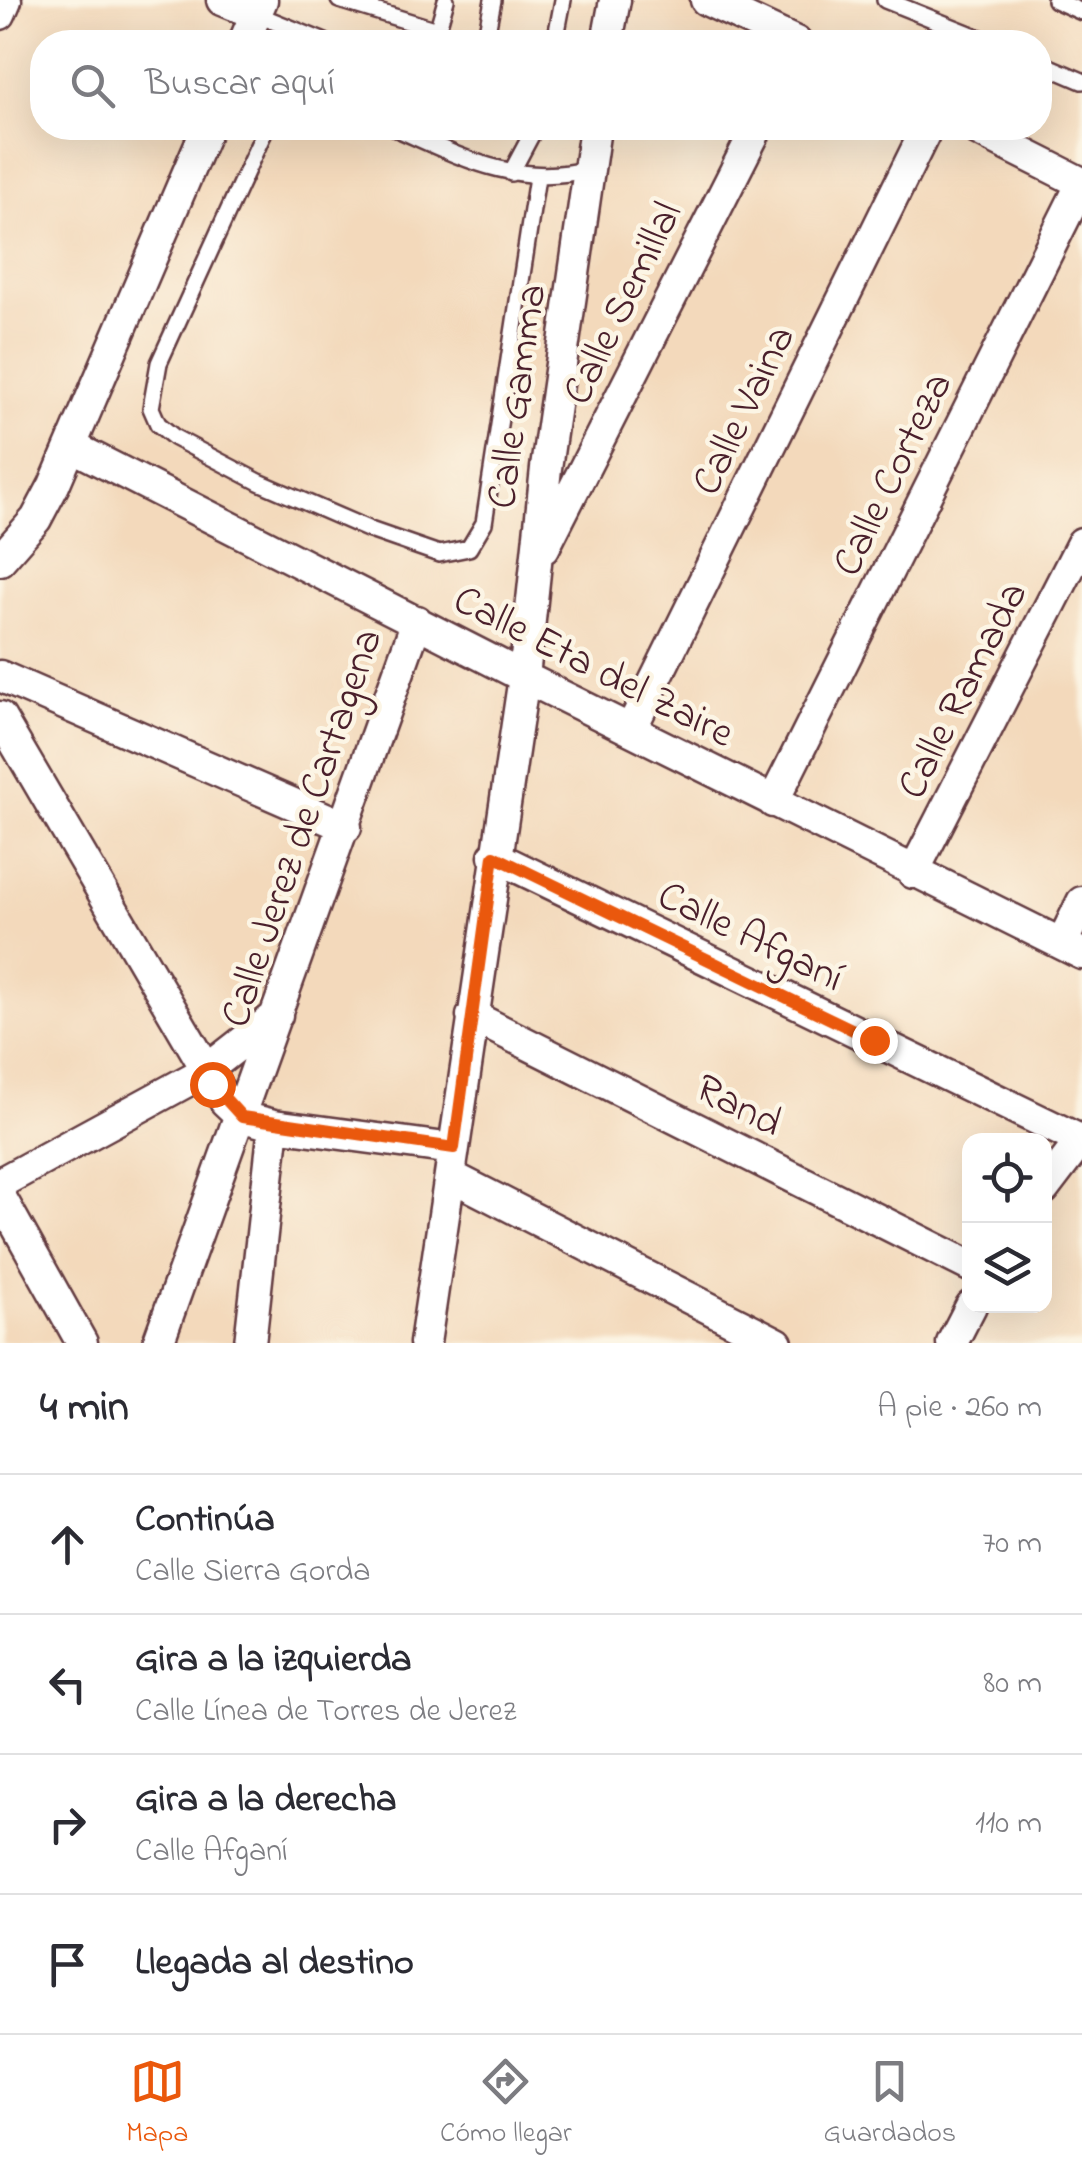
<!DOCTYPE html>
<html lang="es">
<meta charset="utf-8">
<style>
:root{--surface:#fff;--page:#f7f7f7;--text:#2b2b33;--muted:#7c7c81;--line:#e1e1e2;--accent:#ea580c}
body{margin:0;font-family:"Indie Flower",sans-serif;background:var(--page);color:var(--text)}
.controls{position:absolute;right:30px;bottom:30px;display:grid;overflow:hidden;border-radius:20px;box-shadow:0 10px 40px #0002}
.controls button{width:90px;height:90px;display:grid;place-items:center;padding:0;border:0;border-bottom:2px solid var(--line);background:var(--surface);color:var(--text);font:50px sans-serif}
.stop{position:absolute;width:30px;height:30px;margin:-22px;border:8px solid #ea580c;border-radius:50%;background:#fff}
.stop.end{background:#ea580c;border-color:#fff;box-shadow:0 2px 10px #0008}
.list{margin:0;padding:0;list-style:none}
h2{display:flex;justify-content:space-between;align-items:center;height:130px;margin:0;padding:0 40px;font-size:42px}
h2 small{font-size:32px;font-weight:400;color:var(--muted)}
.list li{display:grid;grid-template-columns:65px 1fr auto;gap:30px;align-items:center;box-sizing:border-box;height:140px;padding:0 40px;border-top:2px solid var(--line)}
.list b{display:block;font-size:38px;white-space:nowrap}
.list p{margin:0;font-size:32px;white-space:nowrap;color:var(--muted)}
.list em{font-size:32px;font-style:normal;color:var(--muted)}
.icon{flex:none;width:55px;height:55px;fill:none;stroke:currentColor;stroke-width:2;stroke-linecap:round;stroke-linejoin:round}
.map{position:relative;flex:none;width:1082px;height:1343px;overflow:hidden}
.search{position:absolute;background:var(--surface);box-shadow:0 10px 40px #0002;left:30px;right:30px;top:30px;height:110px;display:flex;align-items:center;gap:25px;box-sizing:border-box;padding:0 35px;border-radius:40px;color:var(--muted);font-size:38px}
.sheet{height:690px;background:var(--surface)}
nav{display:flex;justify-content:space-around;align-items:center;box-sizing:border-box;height:140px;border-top:2px solid var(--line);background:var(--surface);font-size:28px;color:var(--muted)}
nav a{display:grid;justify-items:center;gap:5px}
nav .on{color:var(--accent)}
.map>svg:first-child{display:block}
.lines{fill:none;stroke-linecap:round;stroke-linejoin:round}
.lane-casing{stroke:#633b41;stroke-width:20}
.street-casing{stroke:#633b41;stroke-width:35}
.lane{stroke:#fff;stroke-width:15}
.street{stroke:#fff;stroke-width:30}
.route{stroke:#ea580c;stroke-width:12}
.labels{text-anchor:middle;stroke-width:9;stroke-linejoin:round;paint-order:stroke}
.street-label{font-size:42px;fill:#4a1f2b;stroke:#fcf5e5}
</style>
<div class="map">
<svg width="1082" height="1343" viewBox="0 0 1082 1343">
<rect width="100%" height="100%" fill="#fcf5e5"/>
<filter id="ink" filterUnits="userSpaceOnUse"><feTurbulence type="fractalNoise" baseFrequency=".01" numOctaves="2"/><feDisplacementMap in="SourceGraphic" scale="20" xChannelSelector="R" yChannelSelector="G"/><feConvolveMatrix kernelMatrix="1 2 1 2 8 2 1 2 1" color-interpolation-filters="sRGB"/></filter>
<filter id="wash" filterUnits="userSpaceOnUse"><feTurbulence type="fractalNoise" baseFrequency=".0048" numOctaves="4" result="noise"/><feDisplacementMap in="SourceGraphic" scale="40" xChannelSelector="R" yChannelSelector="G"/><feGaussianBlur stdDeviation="2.25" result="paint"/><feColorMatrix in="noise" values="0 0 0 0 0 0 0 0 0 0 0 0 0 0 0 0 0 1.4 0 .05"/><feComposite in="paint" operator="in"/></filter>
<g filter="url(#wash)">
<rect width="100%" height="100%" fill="#f3d9bb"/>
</g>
<g filter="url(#ink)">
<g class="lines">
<g class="lane-casing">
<path id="lane" d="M339 0 437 30
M885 0 990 42
M1055 0 1082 12
M256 14 325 42
M434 42 446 0
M485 42 493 0
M555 42 563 0
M1040 63 1082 81
M266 128 159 363 151 408 158 424 175 438 259 482 370 530 439 554 469 548 484 523 537 177
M395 128C459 156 517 188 588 169
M511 173 535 128"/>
</g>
<g class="street-casing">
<path id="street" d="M222 0 256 14
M706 0 796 42
M0 14 6 0
M244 42 262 0
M607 42 615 0
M973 128 1082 183
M71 446 524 677 1082 954
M544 548 757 128
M0 560 36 519 54 485 207 128
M0 676 346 827
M0 717 225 1101 242 1117 274 1125 453 1149
M631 729 927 128
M773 802 1082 183
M494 856 1082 1141
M913 873 1082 543
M1062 943 1082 902
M472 1016 970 1266
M451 1176 777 1343
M0 1183 204 1072 277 1015
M1044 1189 1082 1139
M0 1196 82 1343
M158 1343 417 621
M250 1343 274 1125
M425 1343 524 677 546 468 595 128
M952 1343 971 1306"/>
</g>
<use href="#lane" class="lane"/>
<use href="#street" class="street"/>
</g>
</g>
<g class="lines" filter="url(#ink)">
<path class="route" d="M212 1084 242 1117 454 1148 494 856 874 1040"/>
</g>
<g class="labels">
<g class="street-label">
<text transform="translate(620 302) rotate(-64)" y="15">Calle Semillal</text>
<text transform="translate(514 396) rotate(-82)" y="15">Calle Gamma</text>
<text transform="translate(741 409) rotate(-64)" y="15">Calle Vaina</text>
<text transform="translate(890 473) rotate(-64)" y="15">Calle Corteza</text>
<text transform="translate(595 664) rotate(27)" y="15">Calle Eta del Zaire</text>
<text transform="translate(960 689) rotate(-63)" y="15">Calle Ramada</text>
<text transform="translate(299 827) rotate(-71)" y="15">Calle Jerez de Cartagena</text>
<text transform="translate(752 934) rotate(26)" y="15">Calle Afganí</text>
<text transform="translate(740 1103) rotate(27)" y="15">Rand</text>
</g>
</g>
</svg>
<div class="controls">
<button><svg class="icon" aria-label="locate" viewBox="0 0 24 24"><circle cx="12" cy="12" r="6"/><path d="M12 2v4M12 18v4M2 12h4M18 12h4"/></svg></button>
<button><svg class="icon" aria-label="layers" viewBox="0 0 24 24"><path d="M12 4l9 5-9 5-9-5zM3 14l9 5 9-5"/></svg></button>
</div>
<div class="stop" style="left:212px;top:1084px"></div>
<div class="stop end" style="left:874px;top:1040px"></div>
<div class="search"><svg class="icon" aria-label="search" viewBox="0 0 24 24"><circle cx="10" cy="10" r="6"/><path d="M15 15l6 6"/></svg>Buscar aquí</div>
</div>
<section class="sheet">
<h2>4 min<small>A pie · 260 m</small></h2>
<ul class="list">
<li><svg class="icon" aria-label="ahead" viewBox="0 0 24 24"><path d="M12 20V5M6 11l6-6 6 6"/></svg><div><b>Continúa</b><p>Calle Sierra Gorda</p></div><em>70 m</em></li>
<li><svg class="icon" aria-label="left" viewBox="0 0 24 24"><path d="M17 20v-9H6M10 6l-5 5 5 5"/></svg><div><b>Gira a la izquierda</b><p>Calle Línea de Torres de Jerez</p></div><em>80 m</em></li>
<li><svg class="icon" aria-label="right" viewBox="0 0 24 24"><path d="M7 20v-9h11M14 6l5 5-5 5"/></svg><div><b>Gira a la derecha</b><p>Calle Afganí</p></div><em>110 m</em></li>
<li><svg class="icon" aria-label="arrive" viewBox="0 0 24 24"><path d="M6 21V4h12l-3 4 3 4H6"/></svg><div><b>Llegada al destino</b></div></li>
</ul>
</section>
<nav>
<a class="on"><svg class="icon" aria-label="map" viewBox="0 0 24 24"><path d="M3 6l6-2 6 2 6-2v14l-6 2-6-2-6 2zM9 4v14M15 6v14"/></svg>Mapa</a>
<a><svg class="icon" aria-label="directions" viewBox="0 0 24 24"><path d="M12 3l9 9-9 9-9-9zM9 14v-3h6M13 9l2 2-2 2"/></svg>Cómo llegar</a>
<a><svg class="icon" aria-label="saved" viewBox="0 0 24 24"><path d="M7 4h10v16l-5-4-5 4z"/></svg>Guardados</a>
</nav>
